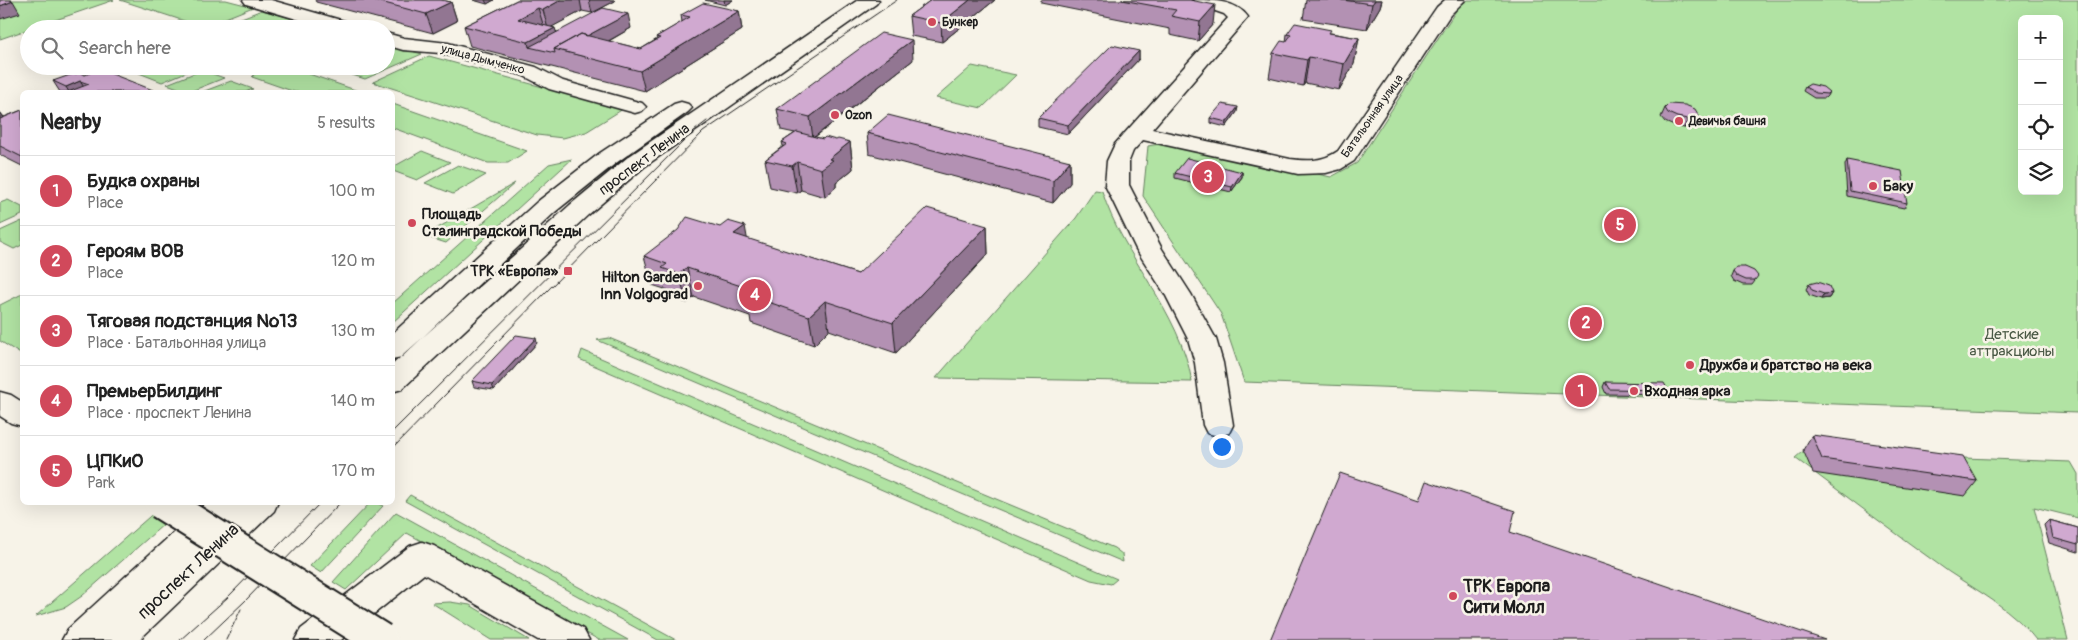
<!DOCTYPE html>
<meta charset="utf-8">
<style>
:root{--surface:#fff;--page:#f2f2f2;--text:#222;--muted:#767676;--line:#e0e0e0;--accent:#d1495b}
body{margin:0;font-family:Pangolin,sans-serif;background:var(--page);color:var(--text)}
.controls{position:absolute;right:15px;top:15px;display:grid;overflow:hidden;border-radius:8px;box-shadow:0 5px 20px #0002}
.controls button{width:45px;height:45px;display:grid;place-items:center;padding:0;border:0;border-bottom:1px solid var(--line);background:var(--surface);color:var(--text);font:25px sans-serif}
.you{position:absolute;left:1221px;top:446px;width:18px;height:18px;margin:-12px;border:4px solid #fff;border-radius:50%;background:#1a73e8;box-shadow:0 0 0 8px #1a73e833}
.badge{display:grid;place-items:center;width:32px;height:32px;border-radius:50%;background:var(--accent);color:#fff;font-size:16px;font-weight:700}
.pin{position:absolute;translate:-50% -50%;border:2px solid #fff;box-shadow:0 1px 5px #0006}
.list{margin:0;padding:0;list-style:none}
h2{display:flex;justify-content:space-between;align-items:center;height:65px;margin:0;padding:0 20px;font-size:21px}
h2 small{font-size:16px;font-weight:400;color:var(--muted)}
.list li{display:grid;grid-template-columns:32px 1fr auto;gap:15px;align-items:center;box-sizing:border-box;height:70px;padding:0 20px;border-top:1px solid var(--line)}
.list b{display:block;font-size:19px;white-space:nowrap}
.list p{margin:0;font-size:16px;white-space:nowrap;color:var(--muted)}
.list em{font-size:16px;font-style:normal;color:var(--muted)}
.icon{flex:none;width:28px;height:28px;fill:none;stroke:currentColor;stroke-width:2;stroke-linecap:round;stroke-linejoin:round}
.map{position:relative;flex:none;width:2078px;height:640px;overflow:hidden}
.search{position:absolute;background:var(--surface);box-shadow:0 5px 20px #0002;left:20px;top:20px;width:375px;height:55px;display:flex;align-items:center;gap:12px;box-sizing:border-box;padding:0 18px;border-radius:28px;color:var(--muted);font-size:19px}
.panel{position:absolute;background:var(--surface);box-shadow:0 5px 20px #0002;left:20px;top:90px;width:375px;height:415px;border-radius:8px}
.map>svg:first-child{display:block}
.green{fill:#b1e3a3;stroke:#668060;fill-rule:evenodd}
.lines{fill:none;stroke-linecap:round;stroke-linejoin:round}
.minor-casing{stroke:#1c1c1c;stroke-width:3}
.primary-casing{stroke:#1c1c1c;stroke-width:3}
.minor{fill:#f7f3e8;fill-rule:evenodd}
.primary{fill:#f7f3e8;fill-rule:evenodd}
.tram{stroke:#1c1c1c;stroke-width:1}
.primary-bridge-casing{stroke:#1c1c1c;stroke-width:37;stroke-linecap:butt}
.primary-bridge{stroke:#f7f3e8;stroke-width:33}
.wall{fill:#b391b3;stroke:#1c1c1c}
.shaded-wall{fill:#927692;stroke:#1c1c1c}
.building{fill:#d0a9d0;stroke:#1c1c1c}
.poi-dot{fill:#d1495b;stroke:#f7f3e8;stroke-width:2}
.labels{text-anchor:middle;stroke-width:5;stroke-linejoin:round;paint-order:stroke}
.far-poi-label{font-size:12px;font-weight:bold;fill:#1c1c1c;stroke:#f7f3e8;text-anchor:start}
.far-street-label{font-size:12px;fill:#1c1c1c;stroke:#f7f3e8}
.street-label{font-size:15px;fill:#1c1c1c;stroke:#f7f3e8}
.poi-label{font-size:15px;font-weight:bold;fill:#1c1c1c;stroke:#f7f3e8;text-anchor:start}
.park-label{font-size:15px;fill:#495844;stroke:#f7f3e8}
.near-street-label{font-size:18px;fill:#1c1c1c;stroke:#f7f3e8}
.near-poi-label{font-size:18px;font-weight:bold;fill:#1c1c1c;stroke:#f7f3e8;text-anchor:start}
</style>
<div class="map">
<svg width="2078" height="640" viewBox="0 0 2078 640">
<rect width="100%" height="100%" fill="#f7f3e8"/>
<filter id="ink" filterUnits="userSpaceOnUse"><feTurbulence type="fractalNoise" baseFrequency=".02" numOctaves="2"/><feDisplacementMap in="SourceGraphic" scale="10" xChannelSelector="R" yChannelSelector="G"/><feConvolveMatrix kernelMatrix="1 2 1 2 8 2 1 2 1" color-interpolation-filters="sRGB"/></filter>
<g filter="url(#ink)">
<path class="green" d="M0 0H114L0 39Z
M120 0H226L253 7 203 27Z
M1468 0H2078V413L1244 382 1221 314 1143 196 1148 146 1171 142 1331 177 1357 163 1459 6ZM2022 19H2059V191H2022Z
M262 10 331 29H213Z
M386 44 422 54 365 79 324 66H386Z
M429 56 623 109 586 132 563 138 537 135 373 82Z
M157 66H192L196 68 162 82 139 73Z
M267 66H286L361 92H295L252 77 260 69Z
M972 66 1016 75 982 108 936 98Z
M202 70 224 78 189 92 167 84Z
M231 81 253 89 245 92H202Z
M392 104H393L527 151 508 163H488L393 128Z
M422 151 450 162 417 180 393 171V167Z
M572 159 393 322V303L549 164Z
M458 165 486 175 453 194 425 183Z
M515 183 446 243 424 236Z
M1095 190 1102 191C1123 258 1180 310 1192 382L936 378 1076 218Z
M8 200 22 207V215L0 225V203Z
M22 221V245L14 249 0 242V231Z
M22 294V355L0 341V305Z
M609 338 1114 548 1122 554 1123 562 597 340Z
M582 350 1117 579 1111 584 1091 580 579 359Z
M1802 452 2071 462 2078 474V518L2034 507 2068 640H2036C2014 610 1979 592 1949 572 1897 535 1846 496 1795 458Z
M410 495 676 640H658L405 501Z
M371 502 377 503 383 506 321 573 310 566Z
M165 503H188L82 596 66 607 36 616Z
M396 512 628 640H599L407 533 346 590 333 582Z
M450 602 470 605 529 640H491L432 603Z"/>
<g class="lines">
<g class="minor-casing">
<path id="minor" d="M243 0H271L358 25 360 29H330L246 4Z
M1192 0C1212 0 1236 0 1248 17L1152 129 1290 159C1308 161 1322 162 1338 151L1437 7 1445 0H1465L1450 15 1354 161 1341 169 1326 173 1298 174 1143 140 1133 151 1129 161V185L1162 249 1191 294 1216 339 1223 363 1233 425 1229 433 1218 436 1207 433 1203 425 1195 363 1188 339 1165 294 1136 249 1105 185 1107 161 1115 144 1228 18 1224 14 1195 4Z
M386 33 404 38 448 43 536 67 563 81 642 103 646 107 642 111 635 113 549 89 522 75 440 53 403 50 386 45Z"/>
</g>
<g class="primary-casing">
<path id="primary" d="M858 0H879L876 4 644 167 588 215 402 389 392 392V365L570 205 628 157Z
M681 102 688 104 692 108 688 112 616 163 555 212 402 357 392 359V334L537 202 600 153 674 104Z
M0 392 11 395 22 402V426L11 423 0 416Z
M207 502H278L274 511 139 640H62L68 629Z
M422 542 434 546 583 629 589 640H538L424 574 341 640H295L301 629 410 546Z"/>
</g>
<use href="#minor" class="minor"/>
<use href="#primary" class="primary"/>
<path class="tram" d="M392 432 694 131 707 121
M392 449 703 132 897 0
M180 640 228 597 321 502
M204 640 245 601 341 502
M226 640 241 609"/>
<g class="primary-bridge-casing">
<path id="primary-bridge" d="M161 502 381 640"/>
</g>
<use href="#primary-bridge" class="primary-bridge"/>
</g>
<path class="wall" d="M315 0H441L451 2 457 21 433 33 316 2Z
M473 0H494L487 4Z
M517 0H614L615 1 592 13 582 11 551 27 557 32 631 28 609 41 641 49 657 39 656 37 682 22 681 15 739 11 742 30 645 91 470 46 464 26Z
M705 0H733L725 5Z
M931 0H995L942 42 911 36 909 16Z
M1041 0H1190L1213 24 1198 41 1170 35V29L1041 3Z
M1306 0H1382L1380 7 1367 29 1303 19Z
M1331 33 1359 38 1354 64 1339 90 1305 83 1303 86 1269 78 1273 53 1286 42 1287 34Z
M1139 51V59L1068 134 1038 127V118Z
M913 60 815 137 823 139 850 142 853 169 836 183V187L825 197 801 190 797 193 770 187 765 160 783 146 782 142 795 133 781 130 777 109Z
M64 66H89L76 71Z
M85 75 158 92H60L53 81Z
M1805 87 1829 92 1827 96 1825 98H1814L1803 91Z
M1665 108 1699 116 1695 125 1684 128 1674 126 1665 122 1661 117Z
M22 110V166L0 155V112L4 117Z
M1237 112 1226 127 1210 123V118Z
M867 133 1070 161V183L1053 203 869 154Z
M1847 160 1907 203 1904 208 1847 196 1845 165Z
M1242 172V177L1231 192 1175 178V173Z
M987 226 988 254 896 353 829 330 814 345 751 323 750 316 694 297 687 303 669 297 668 290 652 285 644 256 747 239 858 274Z
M1745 267 1755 281 1752 285H1743L1734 281 1731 276 1733 271Z
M1809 284 1832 293 1829 298 1821 299 1809 295 1806 289Z
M537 343 494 390 474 387 472 381Z
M1575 382 1592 388 1590 394H1576L1572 387Z
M1605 382 1668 390 1666 395 1606 394 1603 387Z
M1812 435 1977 481 1965 496 1813 473 1803 450Z
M2049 520 2078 528V552L2049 543 2044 525Z"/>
<path class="shaded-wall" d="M485 0H494L487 4Z
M561 0H580L582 11 548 29 543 10Z
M589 0H614L615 1 592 13Z
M724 0H733L725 5Z
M970 0H995L942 42 941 23Z
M1375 0H1382L1380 7 1367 29 1372 4Z
M13 1 20 13 0 19V6Z
M451 2 457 21 433 33 426 14Z
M1215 5 1213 24 1198 41 1200 22Z
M538 8 544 27 518 19Z
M739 11 742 30 645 91 640 71Z
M628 14 631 28 582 56 560 50Z
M555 28 561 47H529L528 42Z
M1359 38 1354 64 1339 90 1344 64Z
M912 40 913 60 813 138 810 117Z
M1139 51V59L1068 134V125Z
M1309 57 1305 83 1303 86 1307 60Z
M74 66H89L76 71 73 67Z
M80 81 87 92H69L66 87Z
M1238 107 1237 112 1226 127 1227 122Z
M0 112 8 124 0 127Z
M1699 116 1695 125 1684 128 1688 119Z
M850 142 853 169 836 183V187L825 197 821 169 829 159Z
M1070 161V183L1053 203V181Z
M797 162 801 190 797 193 792 166Z
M1242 172V177L1231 192 1232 187Z
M745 226 750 254 734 234Z
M987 226 988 254 896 353 893 323Z
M687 268 694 297 687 303 679 274Z
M1832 293 1829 298 1821 299 1824 294Z
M825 301 829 330 814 345 809 316Z
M536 338 537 343 494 390 492 385Z"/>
<path class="building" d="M0 0H10L13 1 0 6Z
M373 0H441L451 2 426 14Z
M517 0H561L543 10 538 8 518 19 555 28 528 42 464 26Z
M931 0H970L941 23 909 16Z
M1122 0H1190L1215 5 1200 22 1171 16 1176 10Z
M1342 0H1375L1372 4Z
M703 3 739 11 640 71 554 49 581 34 641 49 660 38 656 37 690 17 681 15Z
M603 8 628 14 587 36 581 34 554 49 555 53 529 47Z
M1295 23 1331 30 1329 33 1359 38 1344 64 1309 57 1307 60 1273 53 1281 41 1286 42 1291 35 1287 34Z
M881 33 912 40 810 117 777 109Z
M1112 45 1139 51 1068 125 1038 118Z
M99 69 158 92H68L89 84 80 81 66 87 53 81 70 75 80 73 85 75Z
M1810 84 1823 87 1829 92 1827 94 1816 93 1805 87Z
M1222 104 1238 107 1227 122 1210 118Z
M1669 104 1685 105 1695 109 1699 116 1688 119 1677 117 1668 113 1665 108Z
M22 110V157L0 146V119Z
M888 115 1070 161 1053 181 867 133Z
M797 132 823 139 825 137 836 140 838 139 850 142 829 159 833 160 821 169 797 162 792 166 765 160 787 144 782 142Z
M1187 158 1242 172 1232 187 1175 173Z
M1847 160 1902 171 1907 203 1850 191Z
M927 208 987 226 893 323 825 301 809 316 745 294 750 289 687 268 679 274 662 268 667 264 644 256 678 230 687 217 720 227 728 221 745 226 734 234 858 274Z
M1736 267H1745L1754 271 1758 276 1755 280H1746L1737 276 1733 271Z
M1817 282 1829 286 1832 293 1824 294 1812 290 1809 284Z
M516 335 536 338 492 385 472 381Z
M1575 382H1589L1592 388H1578Z
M1605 382 1664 383 1668 390 1609 389Z
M1812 435 1963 456 1977 481 1822 459Z
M1340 473 1419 500 1426 481 1515 511 1510 532 1825 640H1270Z
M2049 520 2078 528V545L2053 538Z"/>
</g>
<g class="poi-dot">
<circle cx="932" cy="22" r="5"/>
<circle cx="835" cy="115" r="5"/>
<circle cx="1679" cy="121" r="5"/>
<circle cx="1873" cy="186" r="5"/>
<circle cx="412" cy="223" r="5"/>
<rect x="563" y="266" width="10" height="10" rx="2.5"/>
<circle cx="698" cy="286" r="5"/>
<circle cx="1690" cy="365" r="5"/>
<circle cx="1634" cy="391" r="5"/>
<circle cx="1453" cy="596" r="5"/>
</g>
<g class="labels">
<g class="far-poi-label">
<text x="942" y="26">Бункер</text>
<text x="845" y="119">Ozon</text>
<text x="1689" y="125">Девичья башня</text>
</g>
<g class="far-street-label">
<text transform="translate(483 59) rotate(15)" y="4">улица Дымченко</text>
<text transform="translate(1372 116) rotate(-55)" y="4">Батальонная улица</text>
</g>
<g class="street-label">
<text transform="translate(644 159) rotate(-37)" y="5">проспект Ленина</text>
</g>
<g class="poi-label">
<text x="1883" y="191">Баку</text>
<text x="422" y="219">Площадь<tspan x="422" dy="17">Сталинградской Победы</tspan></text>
<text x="558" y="276" text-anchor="end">ТРК «Европа»</text>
<text x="688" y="282" text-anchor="end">Hilton Garden<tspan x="688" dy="17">Inn Volgograd</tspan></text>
<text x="1700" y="370">Дружба и братство на века</text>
<text x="1644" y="396">Входная арка</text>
</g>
<g class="park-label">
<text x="2012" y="339">Детские<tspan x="2012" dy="17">аттракционы</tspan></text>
</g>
<g class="near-street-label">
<text transform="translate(188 571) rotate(-43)" y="6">проспект Ленина</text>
</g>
<g class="near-poi-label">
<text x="1463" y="592">ТРК Европа<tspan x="1463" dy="21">Сити Молл</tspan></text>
</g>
</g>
</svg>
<div class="controls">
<button>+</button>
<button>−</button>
<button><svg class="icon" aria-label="locate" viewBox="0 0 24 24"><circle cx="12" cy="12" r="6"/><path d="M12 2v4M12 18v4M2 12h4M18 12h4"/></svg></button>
<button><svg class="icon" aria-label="layers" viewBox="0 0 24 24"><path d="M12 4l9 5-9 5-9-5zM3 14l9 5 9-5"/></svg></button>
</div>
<div class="you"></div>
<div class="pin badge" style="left:1581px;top:391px">1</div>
<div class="pin badge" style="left:1586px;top:323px">2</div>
<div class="pin badge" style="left:1208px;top:177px">3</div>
<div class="pin badge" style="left:755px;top:295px">4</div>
<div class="pin badge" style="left:1620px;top:225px">5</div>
<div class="search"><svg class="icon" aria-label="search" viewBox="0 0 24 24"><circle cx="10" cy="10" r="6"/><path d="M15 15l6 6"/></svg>Search here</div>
<section class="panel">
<h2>Nearby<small>5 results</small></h2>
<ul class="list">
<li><span class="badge">1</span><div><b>Будка охраны</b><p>Place</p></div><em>100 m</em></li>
<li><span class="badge">2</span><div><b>Героям ВОВ</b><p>Place</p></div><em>120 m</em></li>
<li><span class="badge">3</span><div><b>Тяговая подстанция №13</b><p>Place · Батальонная улица</p></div><em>130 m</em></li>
<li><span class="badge">4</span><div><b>ПремьерБилдинг</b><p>Place · проспект Ленина</p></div><em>140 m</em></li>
<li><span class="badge">5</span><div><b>ЦПКиО</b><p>Park</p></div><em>170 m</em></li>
</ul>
</section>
</div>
